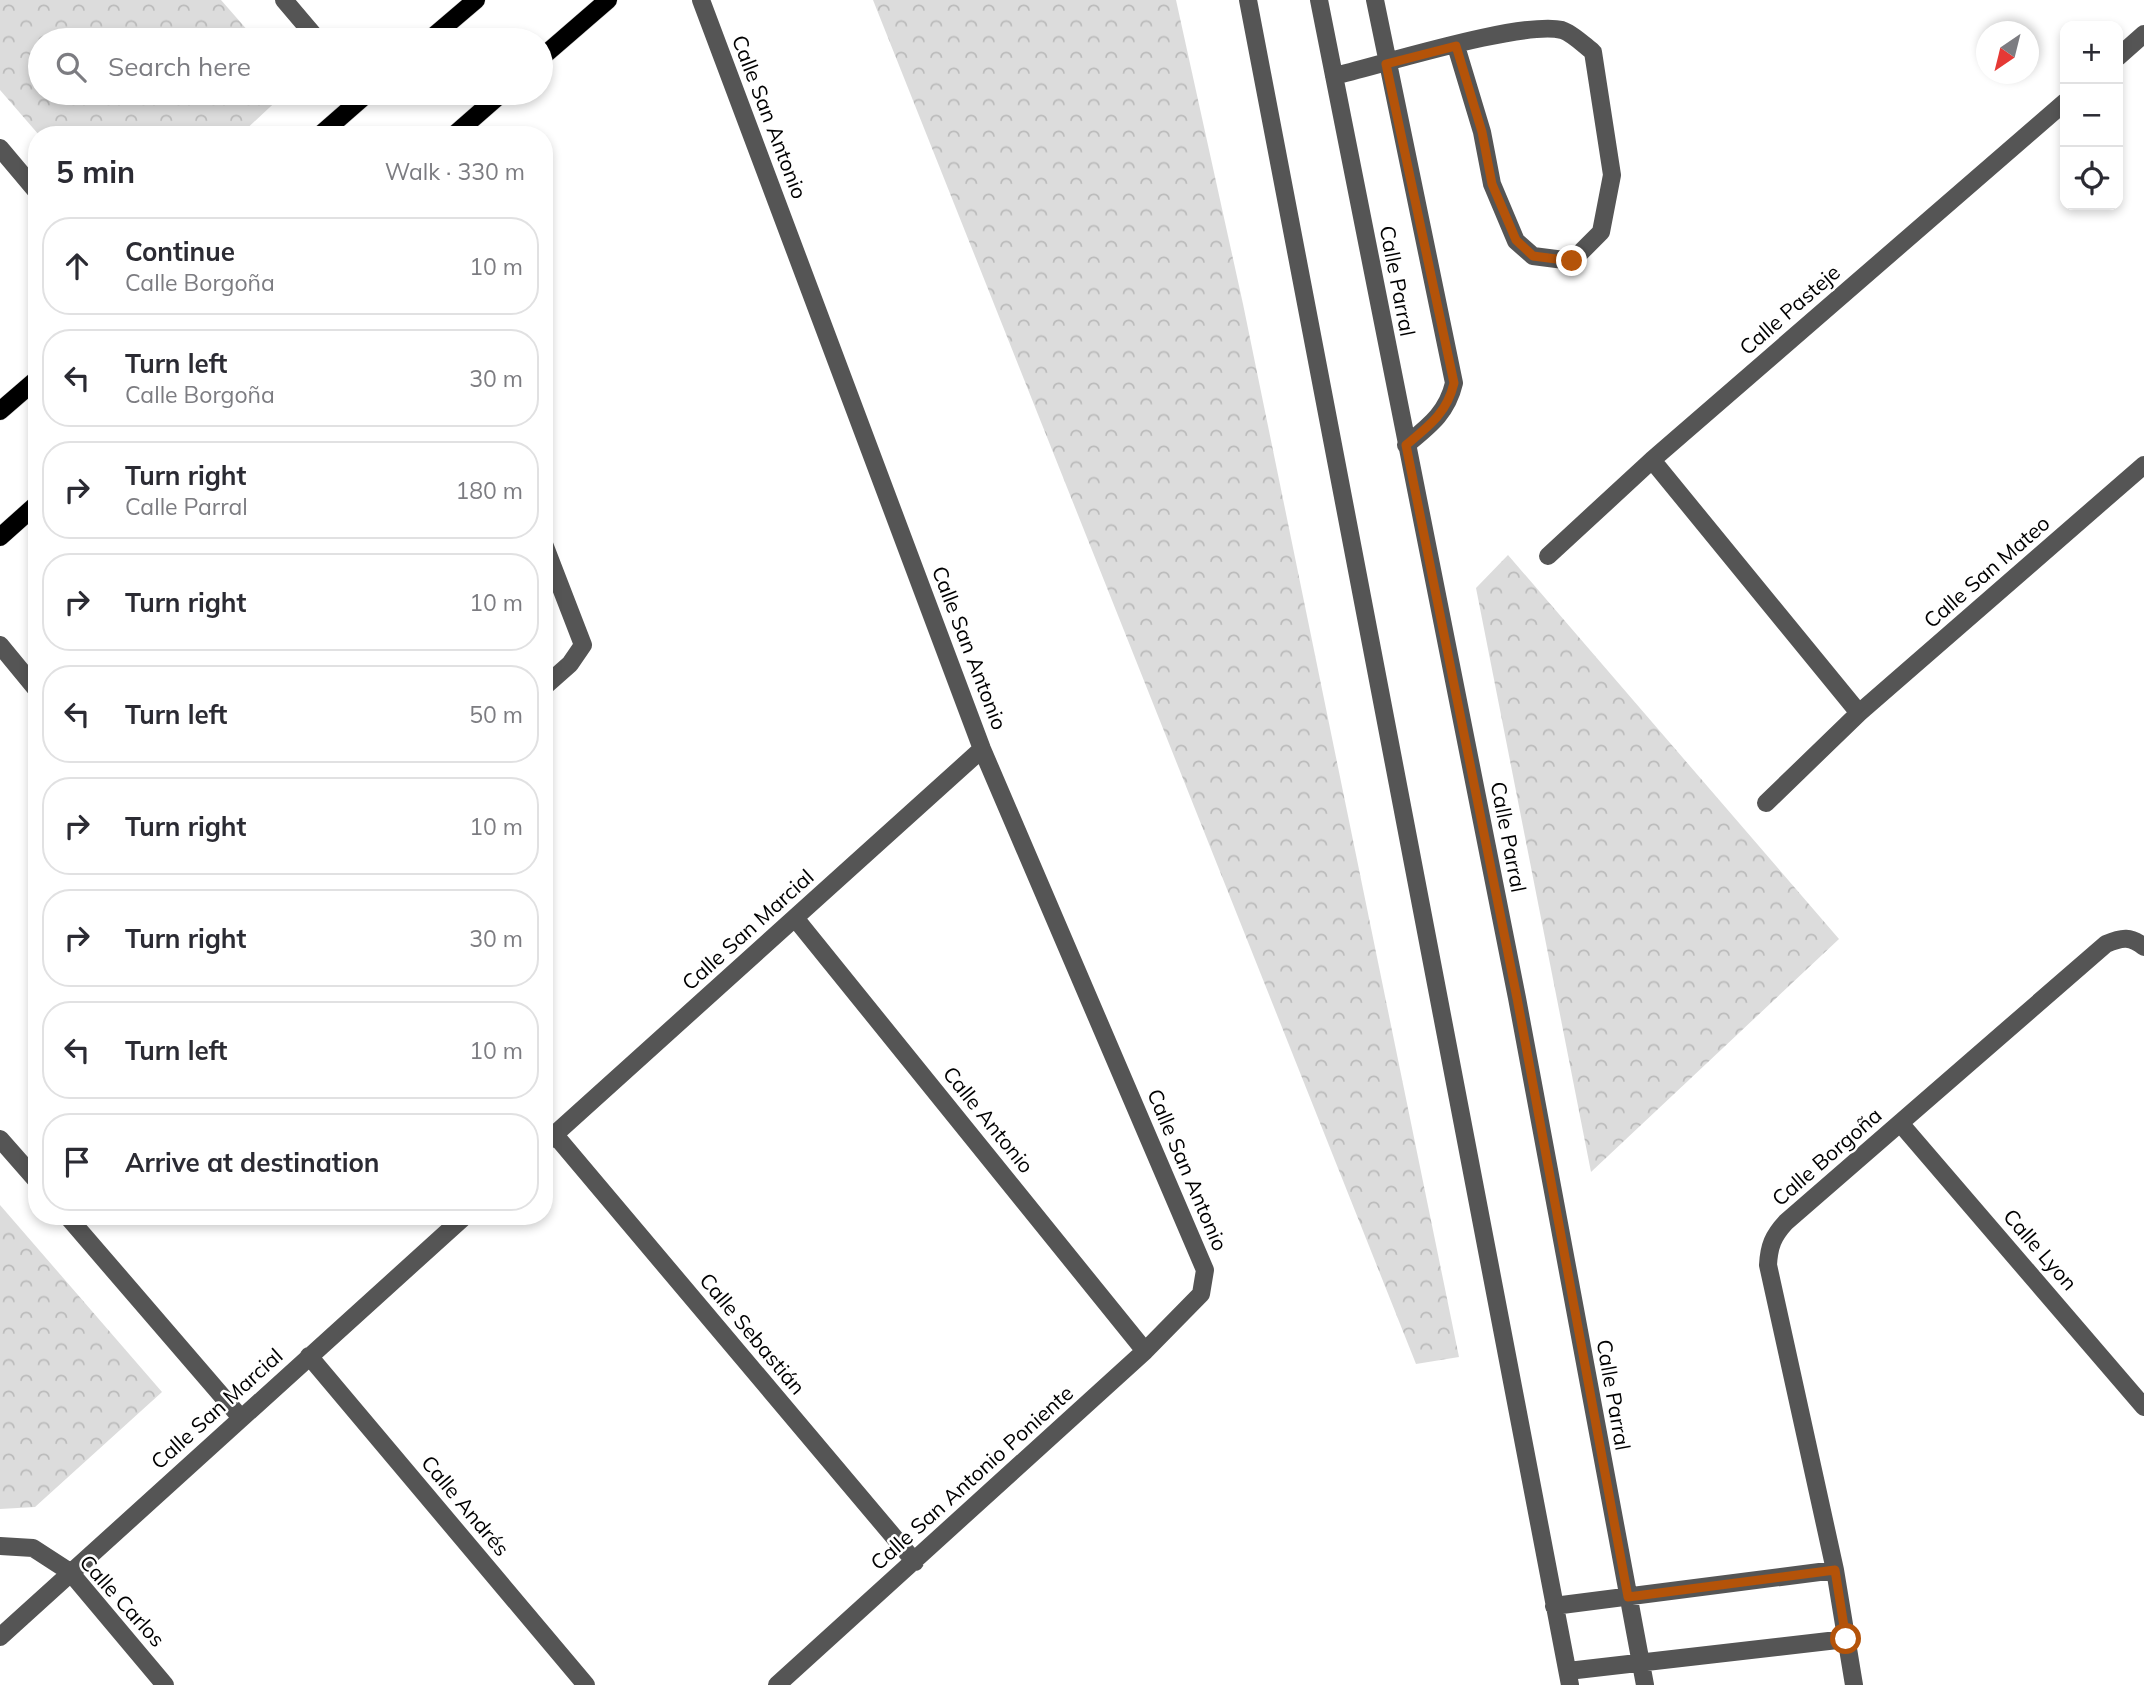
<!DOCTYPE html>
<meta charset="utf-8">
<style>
:root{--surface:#fff;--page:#f2f2f3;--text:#2b2b33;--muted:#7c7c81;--line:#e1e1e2}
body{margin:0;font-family:Mulish,sans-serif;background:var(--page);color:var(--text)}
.controls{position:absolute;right:21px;top:21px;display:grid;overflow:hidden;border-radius:14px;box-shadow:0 4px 10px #0003}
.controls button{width:63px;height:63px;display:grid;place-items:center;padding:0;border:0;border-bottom:2px solid var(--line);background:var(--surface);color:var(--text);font:35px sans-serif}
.compass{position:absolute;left:1976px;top:21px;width:63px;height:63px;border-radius:50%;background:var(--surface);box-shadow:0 4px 10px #0003;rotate:215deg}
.stop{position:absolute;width:21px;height:21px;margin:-16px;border:5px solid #b45309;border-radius:50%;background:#fff}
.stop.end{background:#b45309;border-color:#fff;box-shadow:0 2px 7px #0008}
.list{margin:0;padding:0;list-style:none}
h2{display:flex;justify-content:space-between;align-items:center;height:91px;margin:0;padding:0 28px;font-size:30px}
h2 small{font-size:23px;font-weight:400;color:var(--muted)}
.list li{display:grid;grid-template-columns:46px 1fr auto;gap:21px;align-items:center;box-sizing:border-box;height:98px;margin:0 14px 14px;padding:0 14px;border:2px solid var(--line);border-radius:28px}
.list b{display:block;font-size:26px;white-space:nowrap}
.list p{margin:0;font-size:23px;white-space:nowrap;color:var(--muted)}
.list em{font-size:23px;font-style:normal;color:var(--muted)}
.icon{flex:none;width:38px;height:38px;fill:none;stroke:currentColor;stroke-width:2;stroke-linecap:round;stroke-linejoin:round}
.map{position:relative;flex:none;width:2144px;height:1685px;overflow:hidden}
.search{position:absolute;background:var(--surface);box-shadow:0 4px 10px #0003;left:28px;top:28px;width:525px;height:77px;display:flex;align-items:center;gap:18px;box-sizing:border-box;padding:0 24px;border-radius:38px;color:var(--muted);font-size:26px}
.panel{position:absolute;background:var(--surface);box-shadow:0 4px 10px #0003;left:28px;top:126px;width:525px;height:1099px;border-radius:28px}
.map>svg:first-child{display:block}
.park{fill:url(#park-crowns)}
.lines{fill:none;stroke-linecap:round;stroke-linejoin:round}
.major-casing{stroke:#dbdbdb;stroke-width:19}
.minor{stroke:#555;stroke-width:18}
.major{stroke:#000;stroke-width:18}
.route{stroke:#b45309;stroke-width:9}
.labels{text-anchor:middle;stroke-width:5;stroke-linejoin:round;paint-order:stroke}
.street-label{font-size:21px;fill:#000;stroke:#fff}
</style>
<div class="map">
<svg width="2144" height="1685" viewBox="0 0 2144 1685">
<defs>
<pattern id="park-crowns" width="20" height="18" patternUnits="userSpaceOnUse" patternTransform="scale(1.75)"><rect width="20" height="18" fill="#dcdcdc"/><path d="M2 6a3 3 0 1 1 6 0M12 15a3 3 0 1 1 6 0" fill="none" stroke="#bbb"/></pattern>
</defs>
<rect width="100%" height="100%" fill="#fff"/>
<path class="park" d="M0 0H221L256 40H40V93H285L240 135H39L0 90Z
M873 0H1176L1243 304 1459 1357 1416 1364Z
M1508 555 1839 939 1591 1172 1476 588Z
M0 1205 162 1392 35 1507 0 1509Z"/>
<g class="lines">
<g class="major-casing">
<path id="major" d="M429 40 476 0
M541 58 608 0
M320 135 368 93
M454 135 502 93
M0 411 37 379
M0 537 37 504"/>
</g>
<path class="minor" d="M284 0 318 40
M701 0 982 749 1205 1270 1201 1294 1145 1351 777 1685
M1248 0 1570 1685
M1319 0 1517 998 1645 1685
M1375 0 1454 383C1447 413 1429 426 1406 445
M2118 57 2144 34
M1334 76C1381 65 1523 20 1562 30 1572 33 1584 45 1593 52L1612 175 1601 232 1572 261 1533 256 1516 241 1492 184 1482 132 1456 46
M0 148 37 192
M1652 460 1859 713
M544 544 583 645 570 664 544 687
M1548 556 1652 460 2065 102
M0 645 37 690
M1766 803 1859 713 2144 465
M795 918 1145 1351
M1900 1123 2144 1407
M555 1135 915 1562
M0 1139 37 1181
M544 1144 982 749
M67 1216 241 1418
M309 1356 586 1685
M0 1546 33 1548 70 1572 165 1685
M1554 1606 1835 1570
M0 1637 465 1216
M1568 1671 1846 1639
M1854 1685 1835 1570 1768 1265C1769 1246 1773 1236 1786 1222L2106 944C2122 937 2131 936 2144 947"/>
<use href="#major" class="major"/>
</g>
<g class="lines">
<path class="route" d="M1572 261 1533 256 1516 240 1492 184 1482 132 1456 46 1386 64 1454 383C1447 413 1429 426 1406 445L1517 998 1628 1597 1835 1570 1846 1639"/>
</g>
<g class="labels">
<g class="street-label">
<text transform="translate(769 117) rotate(69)" y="7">Calle San Antonio</text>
<text transform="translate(1397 281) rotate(79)" y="7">Calle Parral</text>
<text transform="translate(1790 310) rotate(-41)" y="7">Calle Pasteje</text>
<text transform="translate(1987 572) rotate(-41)" y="7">Calle San Mateo</text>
<text transform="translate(969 648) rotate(69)" y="7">Calle San Antonio</text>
<text transform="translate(1508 837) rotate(79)" y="7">Calle Parral</text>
<text transform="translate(748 930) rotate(-42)" y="7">Calle San Marcial</text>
<text transform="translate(988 1120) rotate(51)" y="7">Calle Antonio</text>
<text transform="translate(1827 1157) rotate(-41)" y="7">Calle Borgoña</text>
<text transform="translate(1187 1170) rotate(67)" y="7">Calle San Antonio</text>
<text transform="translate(2040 1250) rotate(49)" y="7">Calle Lyon</text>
<text transform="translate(752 1334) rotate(50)" y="7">Calle Sebastián</text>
<text transform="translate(1613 1395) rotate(80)" y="7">Calle Parral</text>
<text transform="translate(217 1409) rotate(-42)" y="7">Calle San Marcial</text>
<text transform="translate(972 1478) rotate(-42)" y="7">Calle San Antonio Poniente</text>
<text transform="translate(465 1506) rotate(50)" y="7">Calle Andrés</text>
<text transform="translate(122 1601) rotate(48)" y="7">Calle Carlos</text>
</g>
</g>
</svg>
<div class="controls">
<button>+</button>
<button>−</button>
<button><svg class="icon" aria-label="locate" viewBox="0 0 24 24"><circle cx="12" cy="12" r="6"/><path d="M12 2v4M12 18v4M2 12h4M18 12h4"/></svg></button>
</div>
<svg class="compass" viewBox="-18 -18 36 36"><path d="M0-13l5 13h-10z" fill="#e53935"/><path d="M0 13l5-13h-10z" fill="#7c7c81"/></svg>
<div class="stop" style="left:1846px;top:1639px"></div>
<div class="stop end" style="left:1572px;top:261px"></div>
<div class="search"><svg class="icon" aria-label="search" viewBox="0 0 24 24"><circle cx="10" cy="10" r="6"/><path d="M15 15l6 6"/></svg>Search here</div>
<section class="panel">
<h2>5 min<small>Walk · 330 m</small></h2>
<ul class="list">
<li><svg class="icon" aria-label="ahead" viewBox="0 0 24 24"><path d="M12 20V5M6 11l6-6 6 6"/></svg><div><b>Continue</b><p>Calle Borgoña</p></div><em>10 m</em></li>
<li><svg class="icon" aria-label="left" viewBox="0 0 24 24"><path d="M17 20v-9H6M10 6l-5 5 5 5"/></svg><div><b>Turn left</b><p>Calle Borgoña</p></div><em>30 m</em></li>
<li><svg class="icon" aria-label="right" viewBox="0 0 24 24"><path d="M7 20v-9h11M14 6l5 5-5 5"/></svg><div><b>Turn right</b><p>Calle Parral</p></div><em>180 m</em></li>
<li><svg class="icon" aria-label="right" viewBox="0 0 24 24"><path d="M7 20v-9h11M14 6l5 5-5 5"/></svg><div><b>Turn right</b></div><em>10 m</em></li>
<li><svg class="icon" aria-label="left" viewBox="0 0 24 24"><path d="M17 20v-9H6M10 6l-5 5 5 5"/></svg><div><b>Turn left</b></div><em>50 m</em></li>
<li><svg class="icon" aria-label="right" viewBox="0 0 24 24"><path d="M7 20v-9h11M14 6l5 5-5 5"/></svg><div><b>Turn right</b></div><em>10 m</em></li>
<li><svg class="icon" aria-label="right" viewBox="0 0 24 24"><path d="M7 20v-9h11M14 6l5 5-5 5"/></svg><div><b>Turn right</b></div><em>30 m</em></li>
<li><svg class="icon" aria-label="left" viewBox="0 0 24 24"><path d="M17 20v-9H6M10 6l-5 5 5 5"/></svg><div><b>Turn left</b></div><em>10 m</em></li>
<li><svg class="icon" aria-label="arrive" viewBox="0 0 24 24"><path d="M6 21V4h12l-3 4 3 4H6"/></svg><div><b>Arrive at destination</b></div></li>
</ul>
</section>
</div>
